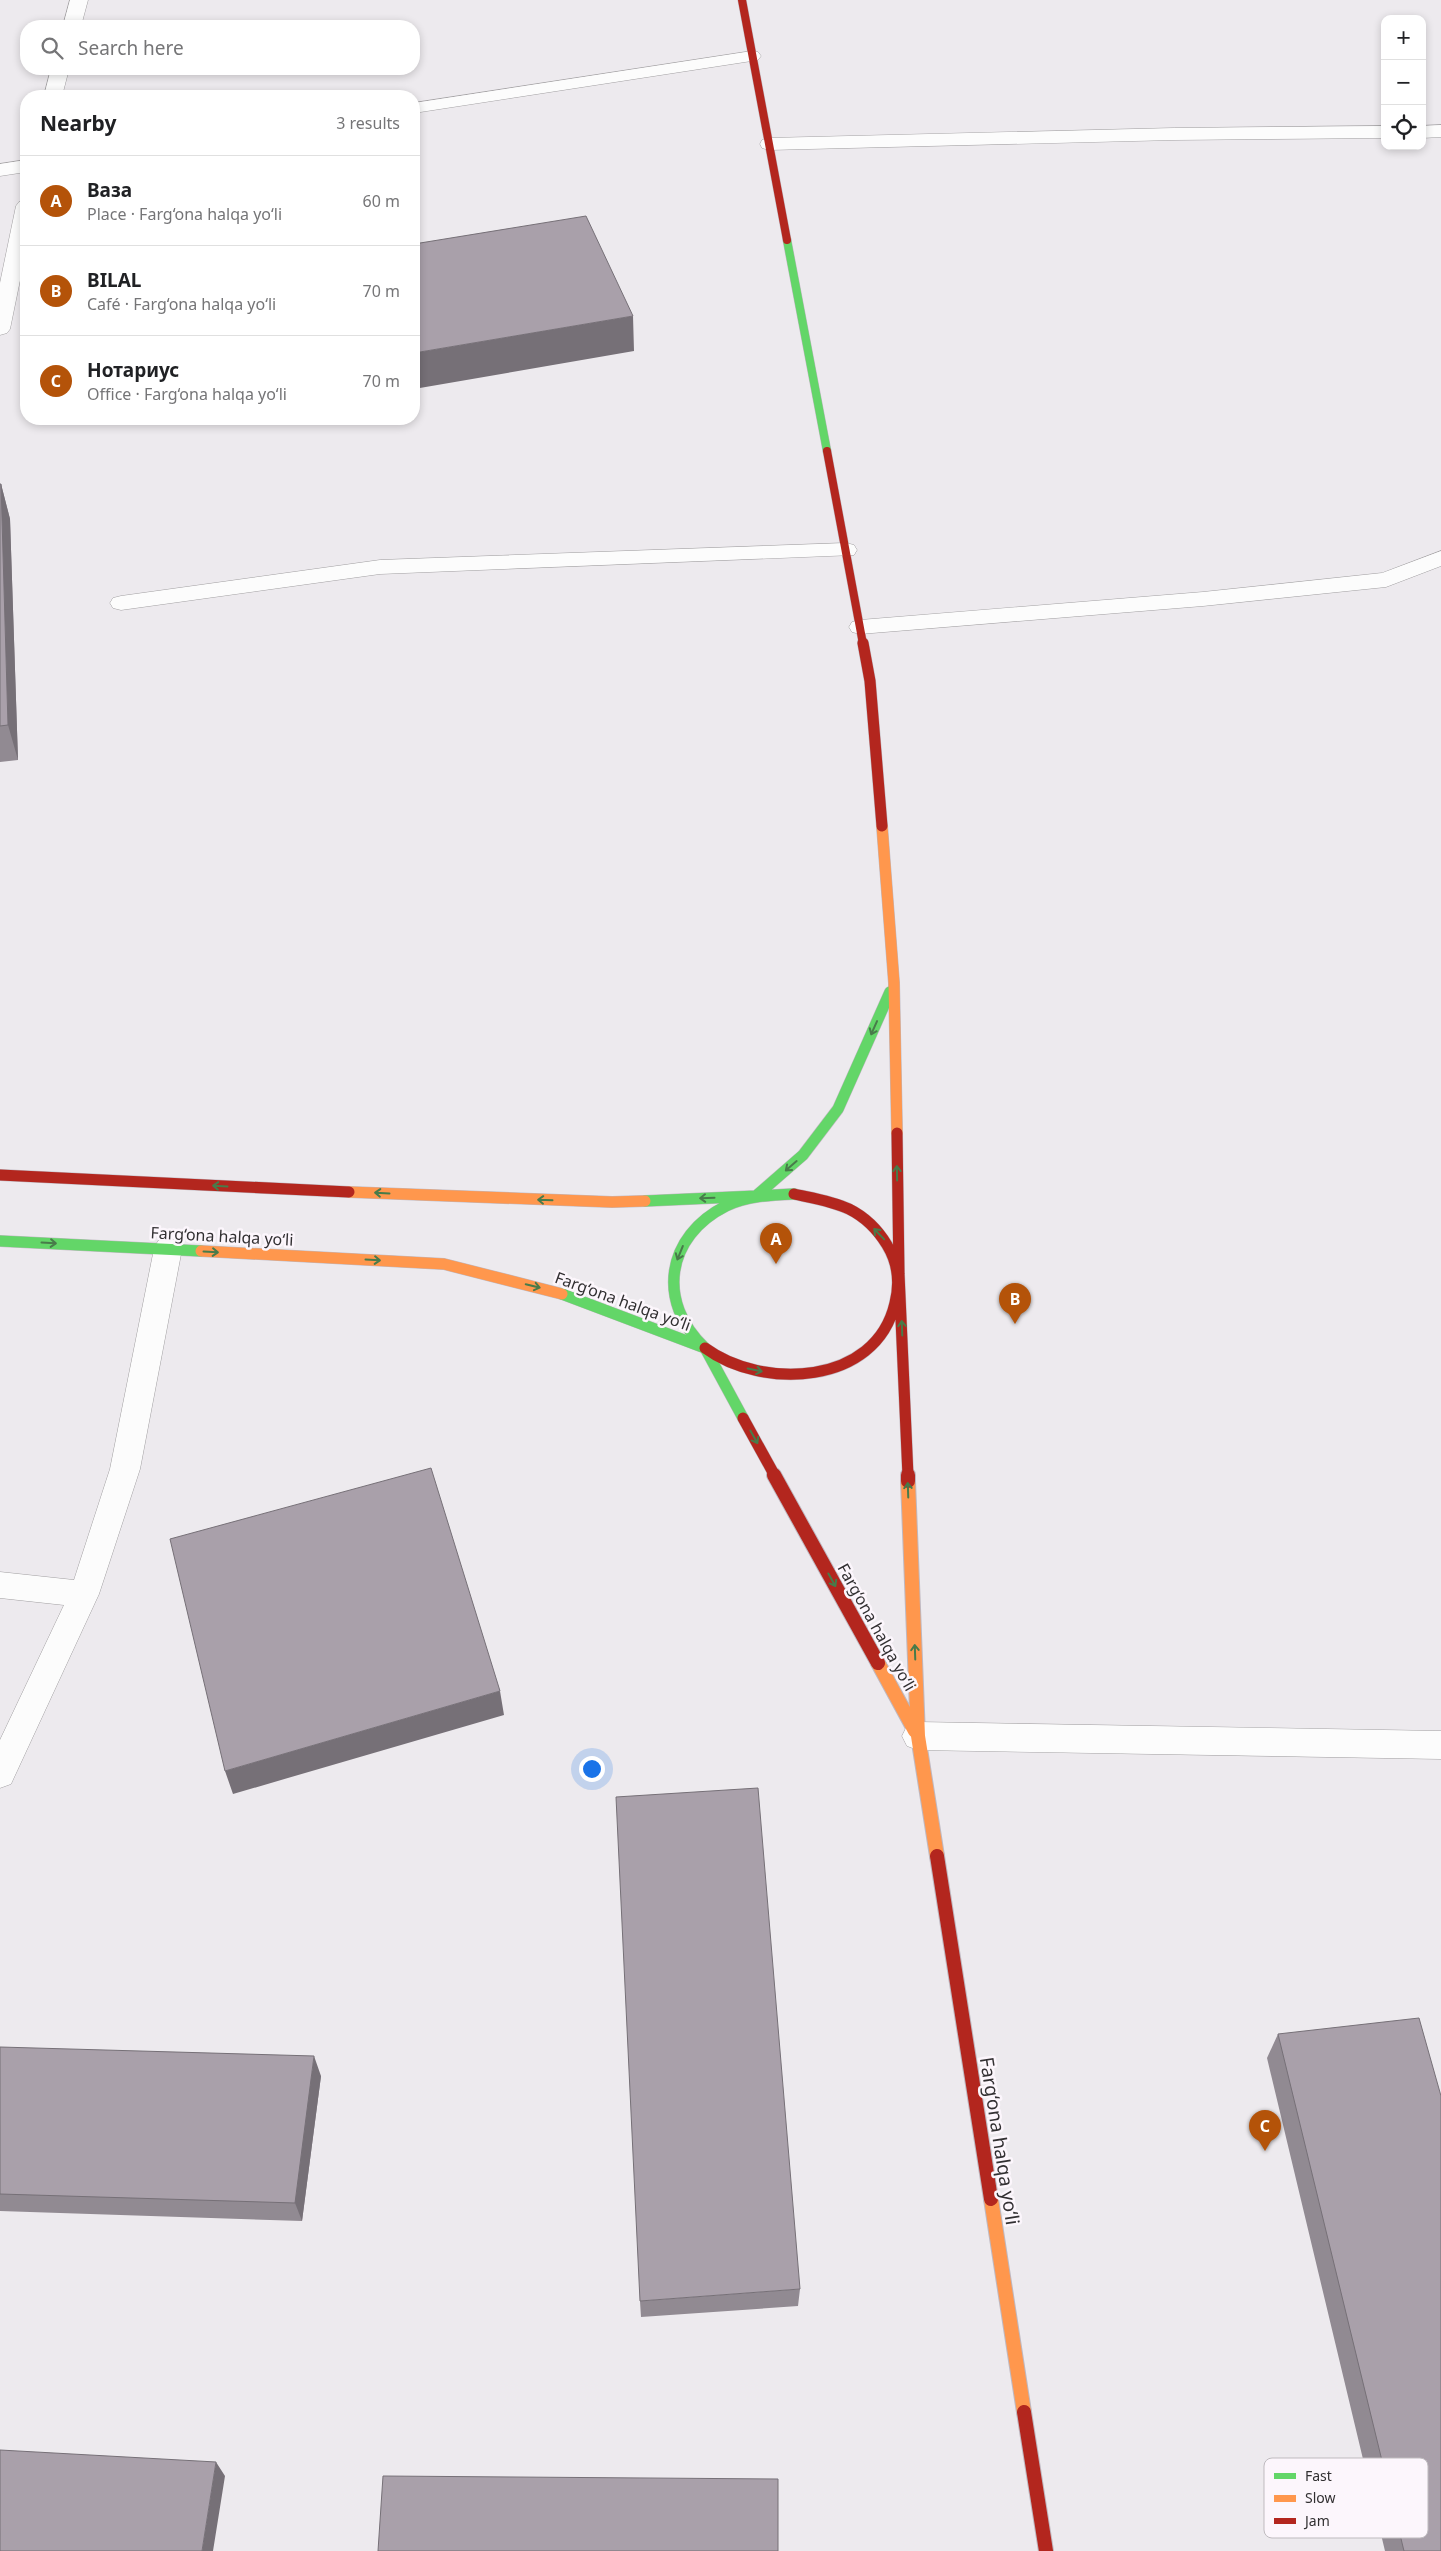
<!DOCTYPE html>
<meta charset="utf-8">
<style>
:root{--surface:#fff;--page:#f2f2f2;--text:#202124;--muted:#757577;--line:#e0e0e0;--accent:#b45309}
body{margin:0;font-family:"Noto Sans",sans-serif;background:var(--page);color:var(--text)}
.controls{position:absolute;right:15px;top:15px;display:grid;overflow:hidden;border-radius:10px;box-shadow:0 2px 8px #0003}
.controls button{width:45px;height:45px;display:grid;place-items:center;padding:0;border:0;border-bottom:1px solid var(--line);background:var(--surface);color:var(--text);font:25px sans-serif}
.you{position:absolute;left:591px;top:1768px;width:18px;height:18px;margin:-12px;border:4px solid #fff;border-radius:50%;background:#1a73e8;box-shadow:0 0 0 8px #1a73e833}
.badge{display:grid;place-items:center;width:32px;height:32px;border-radius:50%;background:var(--accent);color:#fff;font-size:16px;font-weight:700}
.pin{position:absolute;translate:-50% -41px;filter:drop-shadow(0 1px 2px #0008)}
.pin::after{content:'';position:absolute;top:26px;width:18px;height:15px;background:inherit;clip-path:polygon(0 0,100% 0,50% 100%)}
.list{margin:0;padding:0;list-style:none}
h2{display:flex;justify-content:space-between;align-items:center;height:65px;margin:0;padding:0 20px;font-size:21px}
h2 small{font-size:16px;font-weight:400;color:var(--muted)}
.list li{display:grid;grid-template-columns:32px 1fr auto;gap:15px;align-items:center;box-sizing:border-box;height:90px;padding:0 20px;border-top:1px solid var(--line)}
.list b{display:block;font-size:19px;white-space:nowrap}
.list p{margin:0;font-size:16px;white-space:nowrap;color:var(--muted)}
.list em{font-size:16px;font-style:normal;color:var(--muted)}
.icon{flex:none;width:28px;height:28px;fill:none;stroke:currentColor;stroke-width:2;stroke-linecap:round;stroke-linejoin:round}
.map{position:relative;flex:none;width:1441px;height:2551px;overflow:hidden}
.search{position:absolute;background:var(--surface);box-shadow:0 2px 8px #0003;left:20px;top:20px;width:400px;height:55px;display:flex;align-items:center;gap:12px;box-sizing:border-box;padding:0 18px;border-radius:20px;color:var(--muted);font-size:19px}
.panel{position:absolute;background:var(--surface);box-shadow:0 2px 8px #0003;left:20px;top:90px;width:400px;height:335px;border-radius:20px}
.map>svg:first-child{display:block}
.lines{fill:none;stroke-linecap:round;stroke-linejoin:round}
.lane-casing{stroke:#a19fa1;stroke-width:1}
.street-casing{stroke:#a19fa1;stroke-width:1}
.fast-far1-casing{stroke:#bfb8c0;stroke-width:9}
.fast-casing{stroke:#bfb8c0;stroke-width:12}
.slow-far1-casing{stroke:#bfb8c0;stroke-width:12}
.slow-casing{stroke:#bfb8c0;stroke-width:16}
.jam-far2-casing{stroke:#bfb8c0;stroke-width:9}
.jam-far1-casing{stroke:#bfb8c0;stroke-width:12}
.jam-casing{stroke:#bfb8c0;stroke-width:16}
.lane{fill:#fcfcfc;fill-rule:evenodd}
.street{fill:#fcfcfc;fill-rule:evenodd}
.fast-far1{stroke:#63d668;stroke-width:8}
.fast{stroke:#63d668;stroke-width:11}
.slow-far1{stroke:#ff974d;stroke-width:11}
.slow{stroke:#ff974d;stroke-width:14}
.jam-far2{stroke:#b3261e;stroke-width:8}
.jam-far1{stroke:#b3261e;stroke-width:11}
.jam{stroke:#b3261e;stroke-width:14}
.wall{fill:#918a92}
.shaded-wall{fill:#767077}
.building{fill:#a9a0aa;stroke:#767077}
.oneway{stroke:#487b4a}
.labels{text-anchor:middle;stroke-width:5;stroke-linejoin:round;paint-order:stroke}
.street-label{font-size:16px;fill:#323032;stroke:#fcf6fc}
.near-street-label{font-size:19px;fill:#323032;stroke:#fcf6fc}
.key{fill:#fcf6fc;stroke:#bfbbbf;stroke-width:1}
.key-label{font-size:14px;fill:#323032}
</style>
<div class="map">
<svg width="1441" height="2551" viewBox="0 0 1441 2551">
<rect width="100%" height="100%" fill="#edeaee"/>
<g class="lines">
<g class="lane-casing">
<path id="lane" d="M846 543 854 545 857 550 854 555 380 574 121 610 113 608 110 603 113 598 121 596 380 560Z
M168 1238 178 1241 182 1249 140 1469 99 1594 11 1784 0 1788V1740L64 1605 0 1598V1572L74 1580 110 1469 154 1249 158 1241Z"/>
</g>
<g class="street-casing">
<path id="street" d="M70 0H88L81 26H63Z
M752 51 758 52 761 56 758 60 414 113V103Z
M51 69H69L62 96H44Z
M1441 125V137L1422 138V126Z
M1385 126V138L1174 140 769 150 762 148 760 144 762 140 769 138 1174 128Z
M26 160V172L0 176V164Z
M26 200V251L10 329 7 333 0 335V283L16 206 19 202Z
M1441 551V566L1386 587 1203 606 860 634 852 632 849 627 852 622 860 620 1203 592 1382 573Z
M918 1722 1441 1731V1759L918 1750 907 1746 902 1736 907 1726Z"/>
</g>
<g class="fast-far1-casing">
<path id="fast-far1" d="M787 240 827 451"/>
</g>
<g class="fast-casing">
<path id="fast" d="M645 1201 756 1196 803 1155 838 1109 890 992
M0 1241 201 1251
M562 1294 705 1348 743 1418
M705 1348C656 1302 666 1236 726 1206 747 1196 771 1195 794 1194"/>
</g>
<g class="slow-far1-casing">
<path id="slow-far1" d="M882 826 894 983 897 1133
M349 1192 612 1202 645 1201
M201 1251 444 1264 562 1294"/>
</g>
<g class="slow-casing">
<path id="slow" d="M908 1481 918 1736 937 1856
M878 1663 915 1731
M991 2199 1024 2412"/>
</g>
<g class="jam-far2-casing">
<path id="jam-far2" d="M742 0 787 240
M827 451 863 644"/>
</g>
<g class="jam-far1-casing">
<path id="jam-far1" d="M863 643 870 681 882 826
M897 1133 899 1274 908 1476
M0 1175 349 1192
M705 1348C762 1390 876 1386 895 1303 900 1283 898 1263 887 1245 878 1230 865 1217 849 1209 832 1201 812 1198 794 1194
M743 1418 775 1476"/>
</g>
<g class="jam-casing">
<path id="jam" d="M774 1475 878 1663
M908 1475V1481
M937 1856 991 2199
M1024 2412 1046 2551"/>
</g>
<use href="#lane" class="lane"/>
<use href="#street" class="street"/>
<use href="#fast-far1" class="fast-far1"/>
<use href="#fast" class="fast"/>
<use href="#slow-far1" class="slow-far1"/>
<use href="#slow" class="slow"/>
<use href="#jam-far2" class="jam-far2"/>
<use href="#jam-far1" class="jam-far1"/>
<use href="#jam" class="jam"/>
</g>
<path class="wall" d="M0 484H1L10 519 18 760 0 762Z
M1278 2034 1441 2551H1385L1267 2058Z
M0 2047 321 2076 302 2221 0 2211Z
M800 2289 798 2306 641 2317 640 2301Z"/>
<path class="shaded-wall" d="M633 316 634 351 414 389V353Z
M1 484 10 519 18 760 8 725Z
M500 1691 504 1715 233 1794 225 1771Z
M314 2056 321 2076 302 2221 295 2203Z
M216 2462 225 2476 213 2551H202Z"/>
<path class="building" d="M586 216 633 316 414 353V244Z
M0 484H1L8 725 0 726Z
M431 1468 500 1691 225 1771 170 1539Z
M758 1788 800 2289 640 2301 616 1797Z
M1419 2018 1441 2096V2551H1404L1278 2034Z
M0 2047 314 2056 295 2203 0 2194Z
M0 2450 216 2462 202 2551H0Z
M383 2476 778 2479V2551H378Z"/>
<defs><path id="oneway-shaft" d="M-6 0H5M1.5-3L5.5 0L1.5 3" fill="none" stroke-width="1.6" stroke-linecap="round" stroke-linejoin="round" transform="scale(1.25)"/></defs>
<g class="oneway">
<use href="#oneway-shaft" transform="translate(874 1028) rotate(114)"/>
<use href="#oneway-shaft" transform="translate(791 1166) rotate(139)"/>
<use href="#oneway-shaft" transform="translate(897 1173) rotate(-91)"/>
<use href="#oneway-shaft" transform="translate(220 1186) rotate(-177)"/>
<use href="#oneway-shaft" transform="translate(382 1193) rotate(-177)"/>
<use href="#oneway-shaft" transform="translate(707 1198) rotate(178)"/>
<use href="#oneway-shaft" transform="translate(545 1200) rotate(-178)"/>
<use href="#oneway-shaft" transform="translate(879 1234) rotate(-134)"/>
<use href="#oneway-shaft" transform="translate(49 1243) rotate(3)"/>
<use href="#oneway-shaft" transform="translate(211 1252) rotate(3)"/>
<use href="#oneway-shaft" transform="translate(680 1253) rotate(112)"/>
<use href="#oneway-shaft" transform="translate(373 1260) rotate(3)"/>
<use href="#oneway-shaft" transform="translate(533 1286) rotate(14)"/>
<use href="#oneway-shaft" transform="translate(902 1328) rotate(-92)"/>
<use href="#oneway-shaft" transform="translate(755 1370) rotate(12)"/>
<use href="#oneway-shaft" transform="translate(754 1437) rotate(61)"/>
<use href="#oneway-shaft" transform="translate(908 1490) rotate(-92)"/>
<use href="#oneway-shaft" transform="translate(832 1580) rotate(61)"/>
<use href="#oneway-shaft" transform="translate(915 1652) rotate(-92)"/>
</g>
<g class="labels">
<g class="street-label">
<text transform="translate(222 1236) rotate(3)" y="6">Farg‘ona halqa yo‘li</text>
<text transform="translate(623 1301) rotate(20)" y="6">Farg‘ona halqa yo‘li</text>
<text transform="translate(877 1627) rotate(61)" y="6">Farg‘ona halqa yo‘li</text>
</g>
<g class="near-street-label">
<text transform="translate(1000 2141) rotate(81)" y="7">Farg‘ona halqa yo‘li</text>
</g>
</g>
<rect x="1264" y="2458" width="164" height="80" rx="8" class="key"/>
<rect x="1274" y="2473" width="22" height="6" fill="#63d668"/>
<rect x="1274" y="2495" width="22" height="7" fill="#ff974d"/>
<rect x="1274" y="2518" width="22" height="6" fill="#b3261e"/>
<g class="key-label">
<text x="1305" y="2481">Fast</text>
<text x="1305" y="2503">Slow</text>
<text x="1305" y="2526">Jam</text>
</g>
</svg>
<div class="controls">
<button>+</button>
<button>−</button>
<button><svg class="icon" aria-label="locate" viewBox="0 0 24 24"><circle cx="12" cy="12" r="6"/><path d="M12 2v4M12 18v4M2 12h4M18 12h4"/></svg></button>
</div>
<div class="you"></div>
<div class="pin badge" style="left:776px;top:1264px">A</div>
<div class="pin badge" style="left:1015px;top:1324px">B</div>
<div class="pin badge" style="left:1265px;top:2151px">C</div>
<div class="search"><svg class="icon" aria-label="search" viewBox="0 0 24 24"><circle cx="10" cy="10" r="6"/><path d="M15 15l6 6"/></svg>Search here</div>
<section class="panel">
<h2>Nearby<small>3 results</small></h2>
<ul class="list">
<li><span class="badge">A</span><div><b>Ваза</b><p>Place · Farg‘ona halqa yo‘li</p></div><em>60 m</em></li>
<li><span class="badge">B</span><div><b>BILAL</b><p>Café · Farg‘ona halqa yo‘li</p></div><em>70 m</em></li>
<li><span class="badge">C</span><div><b>Нотариус</b><p>Office · Farg‘ona halqa yo‘li</p></div><em>70 m</em></li>
</ul>
</section>
</div>
